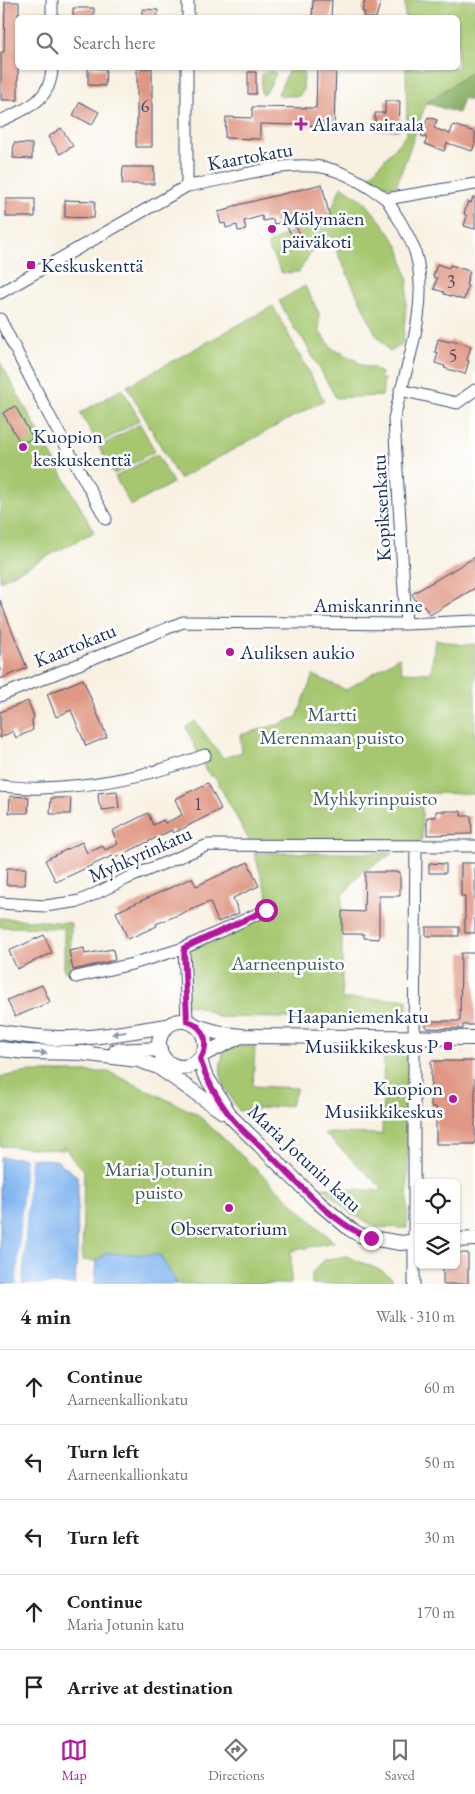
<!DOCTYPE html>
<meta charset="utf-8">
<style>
:root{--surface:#fff;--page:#f6f6f6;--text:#222;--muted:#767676;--line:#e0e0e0;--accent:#b5179e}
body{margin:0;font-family:"EB Garamond",serif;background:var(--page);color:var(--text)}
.controls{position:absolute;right:15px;bottom:15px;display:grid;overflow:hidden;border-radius:8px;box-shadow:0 1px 4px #0004}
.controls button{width:45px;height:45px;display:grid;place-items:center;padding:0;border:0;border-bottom:1px solid var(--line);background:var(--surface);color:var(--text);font:25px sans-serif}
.stop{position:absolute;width:15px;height:15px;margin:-11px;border:4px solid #b5179e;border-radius:50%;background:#fff}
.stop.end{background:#b5179e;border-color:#fff;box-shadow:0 1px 5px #0008}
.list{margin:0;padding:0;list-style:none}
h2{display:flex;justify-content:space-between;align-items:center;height:65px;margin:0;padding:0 20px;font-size:21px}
h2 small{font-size:16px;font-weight:400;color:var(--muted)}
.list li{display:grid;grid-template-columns:32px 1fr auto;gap:15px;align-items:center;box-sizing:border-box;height:75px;padding:0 20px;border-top:1px solid var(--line)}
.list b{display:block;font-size:19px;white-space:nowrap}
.list p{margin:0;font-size:16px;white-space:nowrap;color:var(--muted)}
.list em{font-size:16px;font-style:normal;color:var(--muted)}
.icon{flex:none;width:28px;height:28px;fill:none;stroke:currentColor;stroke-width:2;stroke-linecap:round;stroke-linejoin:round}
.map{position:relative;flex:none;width:475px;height:1284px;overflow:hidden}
.search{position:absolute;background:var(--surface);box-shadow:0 1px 4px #0004;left:15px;right:15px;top:15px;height:55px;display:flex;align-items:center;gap:12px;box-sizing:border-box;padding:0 18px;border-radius:8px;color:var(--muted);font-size:19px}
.sheet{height:440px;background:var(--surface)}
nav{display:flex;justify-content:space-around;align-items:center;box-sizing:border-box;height:70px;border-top:1px solid var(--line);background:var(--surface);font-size:14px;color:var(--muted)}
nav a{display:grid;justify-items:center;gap:2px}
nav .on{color:var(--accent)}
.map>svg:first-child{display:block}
.green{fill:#a6c76f;stroke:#607b66}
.forest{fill:#84ac62;stroke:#506e60}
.water{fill:#82b6f0;stroke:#4e72a7}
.pier{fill:#f8f1e2}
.building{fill:#e09884}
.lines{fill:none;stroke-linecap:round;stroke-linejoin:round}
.minor-casing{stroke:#3c4c72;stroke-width:13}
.major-casing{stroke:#3c4c72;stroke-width:16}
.minor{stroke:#fff;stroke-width:11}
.major{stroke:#fff;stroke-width:14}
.oneway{fill:#8d97ae}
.route{stroke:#b5179e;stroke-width:6}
.poi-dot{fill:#b5179e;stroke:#fff;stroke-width:2}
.labels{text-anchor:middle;stroke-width:5;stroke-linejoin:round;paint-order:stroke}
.number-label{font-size:18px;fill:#4c4968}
.poi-label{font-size:20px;fill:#1b2f5e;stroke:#fff;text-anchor:start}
.street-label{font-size:20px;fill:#1b2f5e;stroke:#fff}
.park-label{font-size:20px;fill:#455d63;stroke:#fff}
</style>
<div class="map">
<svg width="475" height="1284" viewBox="0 0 475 1284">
<rect width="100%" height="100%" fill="#fff"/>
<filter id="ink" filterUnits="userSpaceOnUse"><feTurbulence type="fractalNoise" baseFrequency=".02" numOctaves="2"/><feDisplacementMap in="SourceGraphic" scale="10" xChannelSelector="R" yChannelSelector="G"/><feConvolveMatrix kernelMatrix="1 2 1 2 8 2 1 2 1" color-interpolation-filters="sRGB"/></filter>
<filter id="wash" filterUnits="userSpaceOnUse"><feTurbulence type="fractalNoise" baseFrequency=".0096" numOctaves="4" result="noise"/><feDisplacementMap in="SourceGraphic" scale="20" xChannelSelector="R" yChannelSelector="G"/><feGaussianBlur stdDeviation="1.12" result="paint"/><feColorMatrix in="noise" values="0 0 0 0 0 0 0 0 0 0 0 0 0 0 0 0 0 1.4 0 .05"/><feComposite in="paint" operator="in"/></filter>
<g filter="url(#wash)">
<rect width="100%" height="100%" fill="#f8f1e2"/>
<path class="green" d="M405 0H475V70L426 103 396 187 381 185 369 177 407 134 406 68H458V18L405 17Z
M289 70 302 71 304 74 303 91 299 96H282L278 94Z
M273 71 276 74 266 93 263 95 261 92 262 74Z
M341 186 364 201 384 225 399 247 408 280 403 343 390 352 375 333 330 237 323 232 299 272 282 273 267 245 289 232 299 247 305 243 296 228 320 220 326 224Z
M305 286 319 313V331L333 349 354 359 362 365 373 368 381 373 380 379H384L382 396 336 398 309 350 303 339 295 330 279 301Z
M273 306 324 400 179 479 127 386Z
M0 362 94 532 0 581Z
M122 389 140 420 98 444 80 413Z
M140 424 155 451 114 474 99 447Z
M157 454 173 483 131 506 115 477Z
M435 639 462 645 475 644V794L422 793V839L416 846 251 844 215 777 211 776 206 771 186 727 195 721 223 758 242 752 240 735 280 724 297 717 313 675 346 690 399 657 402 672 431 673Z
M254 853H393L362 872 342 896V999H407V1020L218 1017C207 1010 199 1005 186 1005L184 948 227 933 272 910Z
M0 918 71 923 70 971H64V928L0 927Z
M410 1040 407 1228 377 1227 350 1213 322 1187 381 1191V1187L324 1133 382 1134 384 1045Z
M255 1044 253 1086 297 1088 291 1105 239 1111C225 1087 214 1077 225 1049Z
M29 1072H109L197 1114 334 1242 291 1251V1284H175V1280L106 1253 97 1261 82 1260 84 1170 72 1158 64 1146V1150L0 1146V1077Z
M346 1256 382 1271 392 1279V1284H312V1273L324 1260Z"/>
<path class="forest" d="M475 70V102L463 98 458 113 426 103Z"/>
<path class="water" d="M0 1157 56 1160 78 1177 77 1251 75 1284H0Z
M106 1253 160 1255 175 1280V1284H95L97 1261Z"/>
<path class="pier" d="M26 1157H30L22 1284H17Z"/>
<g id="blocks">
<path class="building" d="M313 0H332L331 18H312Z
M365 0H381L376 18H363L365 12H362Z
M5 2H19V13H18V100H1V52H4Z
M73 8H94V18H73Z
M142 9 158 10 157 18H142Z
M88 68 106 69 105 86 88 85Z
M137 68H152V147H136V126H137Z
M317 68H336L334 126 260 124V139L225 138 226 117 252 118V107L316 108Z
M248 72H256V94H248Z
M385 101H400L399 131 375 130V113H385Z
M80 102 99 112 92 125 73 115Z
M428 117 437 120 434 128 450 134 453 125 475 132V144L472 151 447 143 444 151 425 144 427 138 421 136Z
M61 128 73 146 60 154 48 137Z
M14 143 32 144V159L13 158Z
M123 167H154V184H122Z
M322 184 330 218 311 222 309 216 292 220 305 243 299 247 284 222 274 224 273 219 263 221 262 216 244 221 246 230 238 231 237 225 226 228 225 223 221 224 218 212 230 209V207Z
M473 197H475V229L464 226 467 216 464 214 468 201 471 203Z
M6 199H35V217H6Z
M65 200 95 201 94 218 65 217Z
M437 264 449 268 450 265 470 271 466 285 468 286 464 300 444 294V292L434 289 437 278 433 277Z
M438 339 450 342 451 340 471 346 467 360 469 361 465 374 444 368 445 366 435 363 438 353 435 352Z
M15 406 33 438 21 444 3 413Z
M475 557V588L430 615 423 605 419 607 412 594Z
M0 600 27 668 0 679Z
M83 679 107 737 86 746 71 710 56 717 47 694Z
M28 701 34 717 32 721 33 730 16 738 13 731 0 738V712Z
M208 783 221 809 174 833 172 830 113 859 112 856 56 882 45 860 82 842 87 853 103 846 105 850 118 844 112 831 148 813 153 825 163 820 165 823 182 815 175 799Z
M117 791 119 808 102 810 99 804 98 793Z
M10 796 29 797 28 813H9Z
M51 798H71L70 814H50Z
M436 811H461V816H471L472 834 427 835V817H436Z
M248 862 259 886 233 898 239 913 218 922 210 902 156 924 157 926 128 939 116 912 192 878 196 886Z
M429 863 446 864V873H429Z
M461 863H475V933H465V896H461Z
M7 868H26L25 885H6Z
M365 872H400V896H379V939L364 938V934H342V911L364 912Z
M426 927H459V936H426Z
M44 935 52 953 17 969 9 951Z
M84 948 85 954 113 949 115 960 73 970 69 951Z
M461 953H475V1025H463V1029L426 1028V1021H460Z
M42 985 50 1002 15 1017 7 1000Z
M431 1061H475V1144H436V1107H431Z
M456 1253H468V1284H443V1265H456Z"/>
</g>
</g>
<g filter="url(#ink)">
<use href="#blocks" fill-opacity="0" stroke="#3c4c72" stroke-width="1"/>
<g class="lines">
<g class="minor-casing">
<path id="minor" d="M52 18V0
M188 18V0
M0 121C26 109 51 101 52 68
M187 186V68
M386 199 475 184
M0 293 187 186C228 180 269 164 310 166 331 166 353 177 370 188 375 191 381 195 386 199 391 205 395 214 400 221 406 232 413 243 416 255 430 308 405 368 394 419L406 624
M0 319 49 415 106 519
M400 390 457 403 475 390
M0 696 183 622 406 624 475 621
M0 786C14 787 29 789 42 788 98 786 153 775 205 755
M0 903 45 906 80 901 126 879 208 845 475 846
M76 977 132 964 184 948
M187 1021 184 948 266 910
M414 1284V1037L416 846"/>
</g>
<g class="major-casing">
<path id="major" d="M159 1044a23 23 0 1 1 46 0a23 23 0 1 1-46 0Z
M199 1027 224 1034 242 1036 475 1038
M0 1032C19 1035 39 1038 58 1038 95 1039 131 1031 167 1026
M0 1049 26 1052 89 1053
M116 1051 160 1049
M80 1053 138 1060 158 1067 223 1112
M204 1054 241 1036
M200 1059 204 1073 231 1117 319 1203 350 1229 360 1235 371 1238 401 1243 419 1241
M456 1240 475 1239"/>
</g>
<use href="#minor" class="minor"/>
<use href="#major" class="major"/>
</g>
<defs><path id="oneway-solid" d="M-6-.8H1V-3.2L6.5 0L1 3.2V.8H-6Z" transform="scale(1.25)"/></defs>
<g class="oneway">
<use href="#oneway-solid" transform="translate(119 1033) rotate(172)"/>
<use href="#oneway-solid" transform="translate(40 1053) rotate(2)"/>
</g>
</g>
<g class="lines" filter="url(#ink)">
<path class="route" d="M266 910 184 948 187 1021C205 1026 210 1044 200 1059 206 1079 218 1100 230 1116 241 1130 256 1142 269 1154 296 1181 335 1226 371 1238"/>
</g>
<g class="poi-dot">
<path d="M298.5 116.5h5v5h5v5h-5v5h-5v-5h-5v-5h5z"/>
<circle cx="272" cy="229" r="5"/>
<rect x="26" y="260" width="10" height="10" rx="2.5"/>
<circle cx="23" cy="447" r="5"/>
<circle cx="230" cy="652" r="5"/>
<rect x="443" y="1041" width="10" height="10" rx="2.5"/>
<circle cx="453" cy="1099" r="5"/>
<circle cx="229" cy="1208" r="5"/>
</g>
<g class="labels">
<g class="number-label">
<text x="145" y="112">6</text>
<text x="451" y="288">3</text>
<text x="453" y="362">5</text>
<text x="198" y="810">1</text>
</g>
<g class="poi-label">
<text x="312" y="131">Alavan sairaala</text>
<text x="282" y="225">Mölymäen<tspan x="282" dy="23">päiväkoti</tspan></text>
<text x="41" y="272">Keskuskenttä</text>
<text x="33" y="443">Kuopion<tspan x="33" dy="23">keskuskenttä</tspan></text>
<text x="240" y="659">Auliksen aukio</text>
<text x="438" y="1053" text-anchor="end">Musiikkikeskus P</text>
<text x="443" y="1095" text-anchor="end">Kuopion<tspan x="443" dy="23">Musiikkikeskus</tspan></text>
<text x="229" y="1235" text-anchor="middle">Observatorium</text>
</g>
<g class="street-label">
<text transform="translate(250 156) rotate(-10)" y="7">Kaartokatu</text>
<text transform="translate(381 508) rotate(-93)" y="7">Kopiksenkatu</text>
<text x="368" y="612">Amiskanrinne</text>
<text transform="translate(75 645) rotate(-22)" y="7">Kaartokatu</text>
<text transform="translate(140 854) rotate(-24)" y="7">Myhkyrinkatu</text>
<text x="358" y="1023">Haapaniemenkatu</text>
<text transform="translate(305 1158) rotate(43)" y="7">Maria Jotunin katu</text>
</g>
<g class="park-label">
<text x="332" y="721">Martti<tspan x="332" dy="23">Merenmaan puisto</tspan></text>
<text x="375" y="805">Myhkyrinpuisto</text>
<text x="288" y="970">Aarneenpuisto</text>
<text x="159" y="1176">Maria Jotunin<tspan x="159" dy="23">puisto</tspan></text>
</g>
</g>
</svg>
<div class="controls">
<button><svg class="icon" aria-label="locate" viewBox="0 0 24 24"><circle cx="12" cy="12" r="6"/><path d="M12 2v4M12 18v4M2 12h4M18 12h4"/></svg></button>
<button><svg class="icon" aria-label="layers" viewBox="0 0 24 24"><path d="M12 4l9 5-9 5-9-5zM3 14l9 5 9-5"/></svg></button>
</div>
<div class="stop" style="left:266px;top:910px"></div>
<div class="stop end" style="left:371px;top:1238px"></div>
<div class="search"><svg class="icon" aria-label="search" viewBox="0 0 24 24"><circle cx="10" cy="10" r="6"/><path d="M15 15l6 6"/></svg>Search here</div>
</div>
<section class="sheet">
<h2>4 min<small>Walk · 310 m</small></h2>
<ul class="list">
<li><svg class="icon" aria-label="ahead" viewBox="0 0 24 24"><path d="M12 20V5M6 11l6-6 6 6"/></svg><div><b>Continue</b><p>Aarneenkallionkatu</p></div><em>60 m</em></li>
<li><svg class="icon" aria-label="left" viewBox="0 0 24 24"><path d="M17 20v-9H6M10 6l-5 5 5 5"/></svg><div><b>Turn left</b><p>Aarneenkallionkatu</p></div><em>50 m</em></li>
<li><svg class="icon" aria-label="left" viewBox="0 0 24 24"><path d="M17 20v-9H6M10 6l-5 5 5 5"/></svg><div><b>Turn left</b></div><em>30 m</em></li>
<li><svg class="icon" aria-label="ahead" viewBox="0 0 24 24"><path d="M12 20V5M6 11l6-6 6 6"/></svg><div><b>Continue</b><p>Maria Jotunin katu</p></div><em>170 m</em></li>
<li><svg class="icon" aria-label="arrive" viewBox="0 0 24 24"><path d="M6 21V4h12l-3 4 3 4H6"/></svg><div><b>Arrive at destination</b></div></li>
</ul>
</section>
<nav>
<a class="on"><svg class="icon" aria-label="map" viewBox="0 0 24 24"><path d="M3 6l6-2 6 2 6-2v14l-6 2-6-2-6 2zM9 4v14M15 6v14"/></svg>Map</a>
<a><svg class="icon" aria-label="directions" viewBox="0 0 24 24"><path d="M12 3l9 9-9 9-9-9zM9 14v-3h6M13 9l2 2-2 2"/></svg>Directions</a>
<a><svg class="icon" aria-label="saved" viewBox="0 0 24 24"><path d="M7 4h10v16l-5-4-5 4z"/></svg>Saved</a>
</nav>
